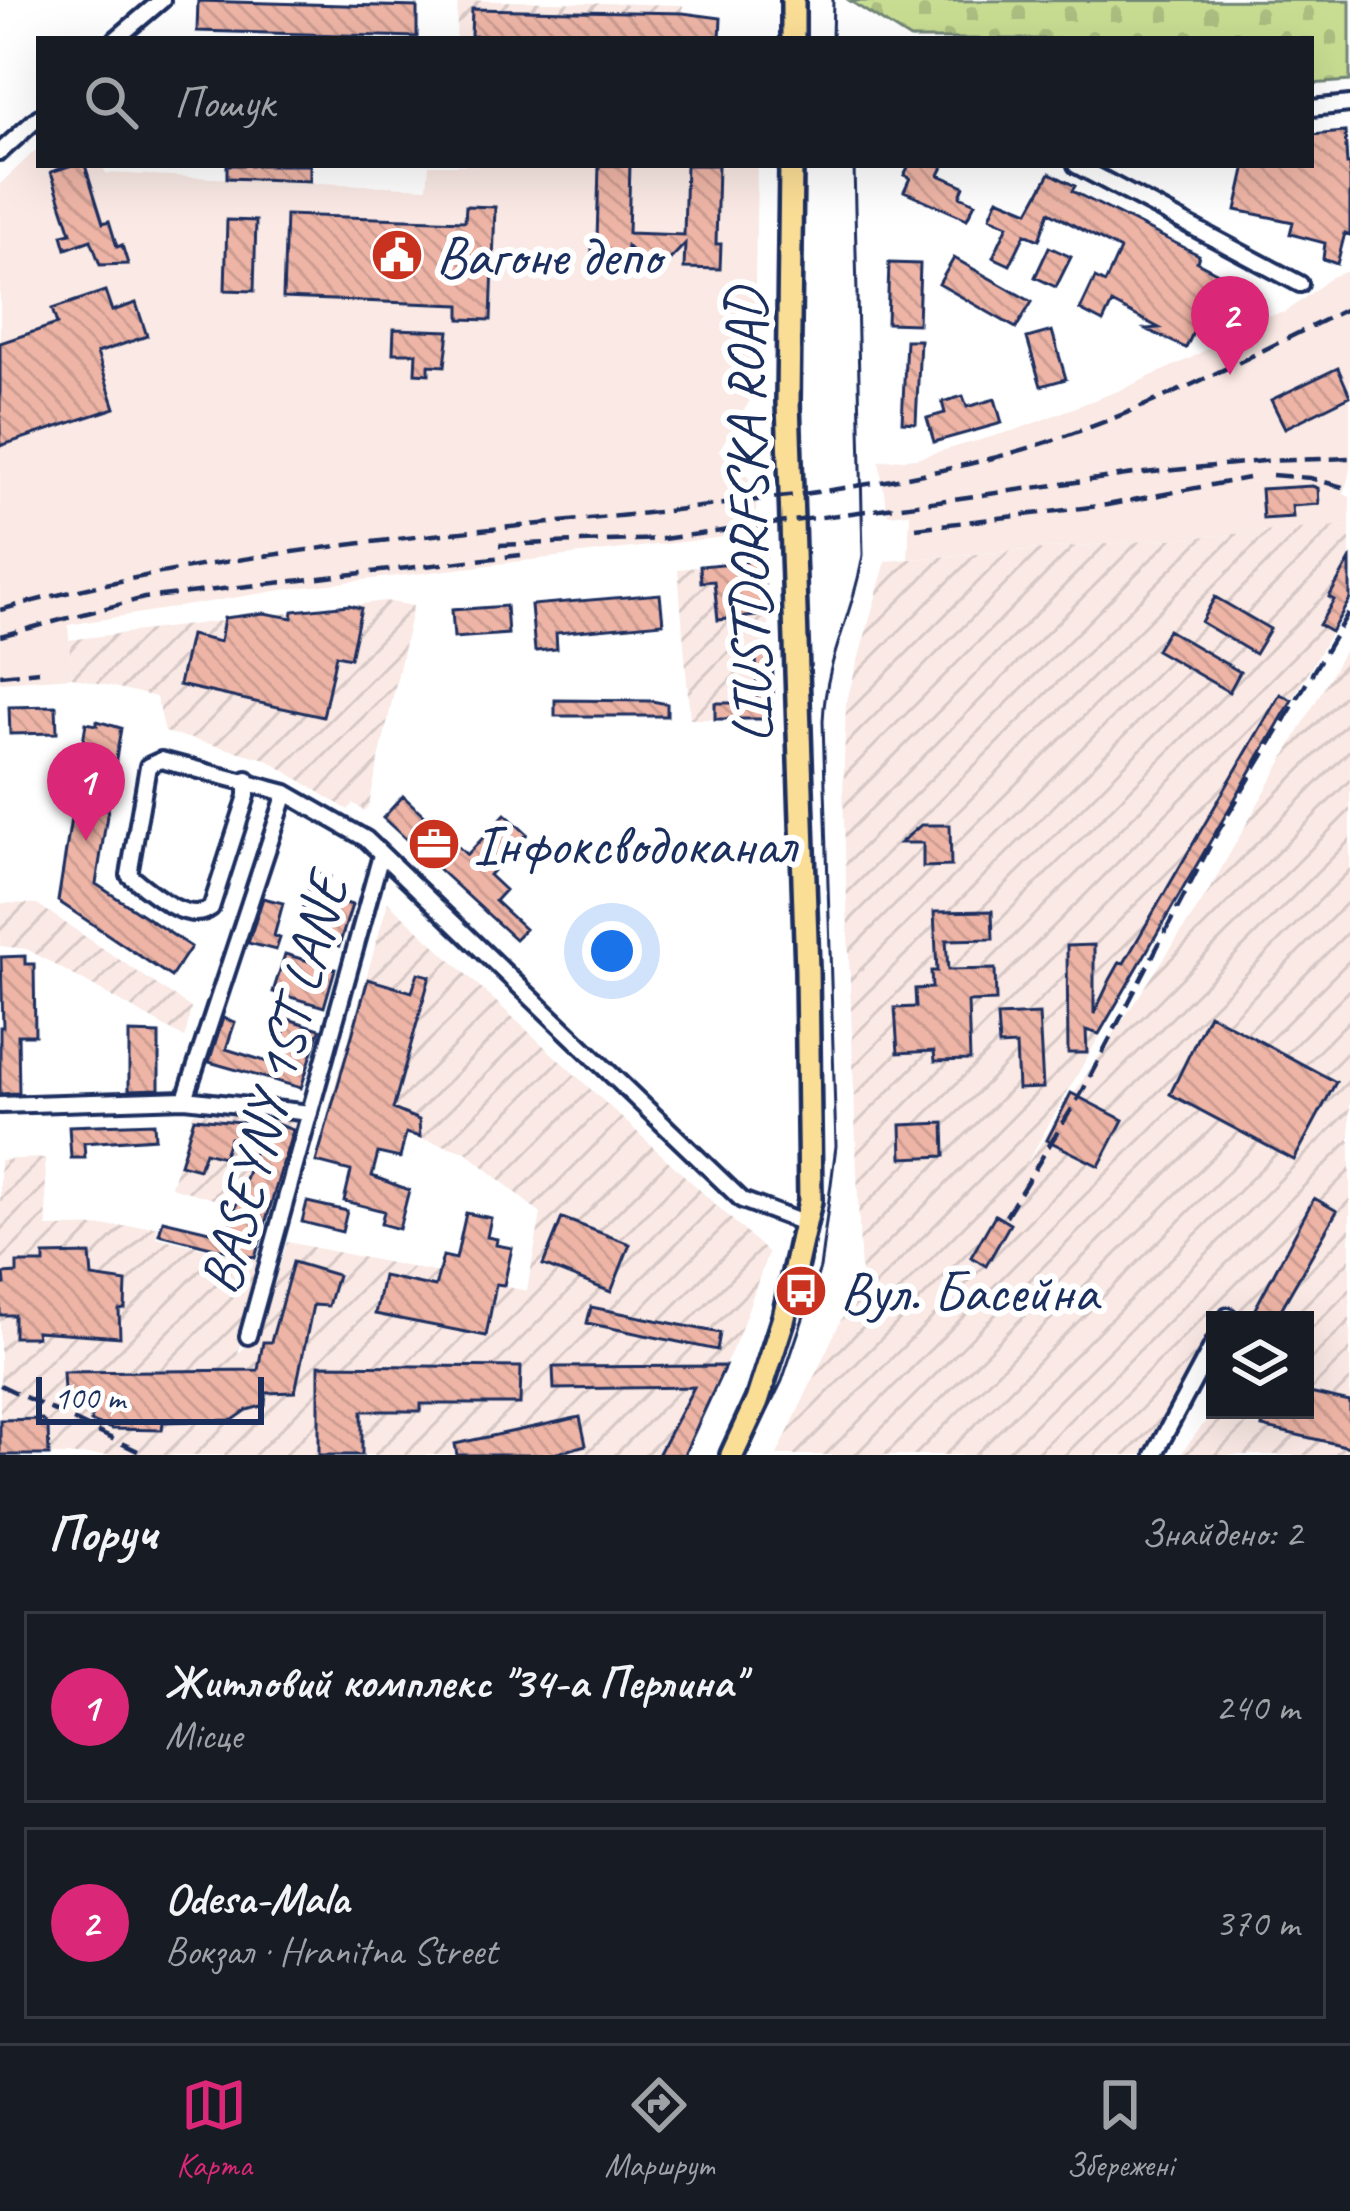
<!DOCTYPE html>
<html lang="uk">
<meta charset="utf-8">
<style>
:root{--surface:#171b24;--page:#242831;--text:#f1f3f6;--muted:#9ea1a6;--line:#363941;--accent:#db2777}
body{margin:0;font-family:Caveat,sans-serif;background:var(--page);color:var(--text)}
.controls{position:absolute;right:36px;bottom:36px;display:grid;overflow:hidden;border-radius:0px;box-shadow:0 12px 48px #0002}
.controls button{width:108px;height:108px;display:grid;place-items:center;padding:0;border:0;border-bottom:3px solid var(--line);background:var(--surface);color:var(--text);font:60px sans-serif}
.scale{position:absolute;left:36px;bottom:30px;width:228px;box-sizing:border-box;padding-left:12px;border:6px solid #1b2f5e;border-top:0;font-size:33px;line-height:42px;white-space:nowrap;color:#1b2f5e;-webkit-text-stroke:9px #fff;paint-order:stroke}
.you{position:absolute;left:612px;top:951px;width:42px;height:42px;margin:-30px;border:9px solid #fff;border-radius:50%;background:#1a73e8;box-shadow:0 0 0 18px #1a73e833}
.badge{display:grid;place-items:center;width:78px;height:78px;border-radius:50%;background:var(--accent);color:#fff;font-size:39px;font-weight:700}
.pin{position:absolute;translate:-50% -99px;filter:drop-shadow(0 3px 6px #0008)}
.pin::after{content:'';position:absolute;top:63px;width:42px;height:36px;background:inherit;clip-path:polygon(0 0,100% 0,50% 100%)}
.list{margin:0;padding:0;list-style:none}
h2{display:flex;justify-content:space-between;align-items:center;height:156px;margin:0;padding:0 48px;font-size:51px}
h2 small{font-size:39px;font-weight:400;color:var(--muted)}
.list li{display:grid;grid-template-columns:78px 1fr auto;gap:36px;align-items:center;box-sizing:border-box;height:192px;margin:0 24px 24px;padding:0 24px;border:3px solid var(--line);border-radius:0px}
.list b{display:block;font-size:45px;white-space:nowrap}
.list p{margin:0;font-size:39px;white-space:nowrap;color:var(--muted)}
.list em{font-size:39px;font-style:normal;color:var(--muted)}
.icon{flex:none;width:66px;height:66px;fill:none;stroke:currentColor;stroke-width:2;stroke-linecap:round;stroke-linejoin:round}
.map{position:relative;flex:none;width:1350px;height:1455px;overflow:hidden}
.search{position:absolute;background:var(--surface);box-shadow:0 12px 48px #0002;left:36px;right:36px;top:36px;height:132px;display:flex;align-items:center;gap:30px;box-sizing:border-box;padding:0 42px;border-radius:0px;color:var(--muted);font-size:45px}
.sheet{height:588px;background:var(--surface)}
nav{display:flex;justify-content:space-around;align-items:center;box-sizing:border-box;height:168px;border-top:3px solid var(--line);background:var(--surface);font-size:33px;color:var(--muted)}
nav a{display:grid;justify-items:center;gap:6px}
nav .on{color:var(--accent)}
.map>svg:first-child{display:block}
.built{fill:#fae9e4}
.industrial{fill:url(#industrial-furrows)}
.cemetery{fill:url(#cemetery-stones);stroke:#728678;stroke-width:3}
.building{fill:url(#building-back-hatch);stroke:#1b2f5e;stroke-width:3}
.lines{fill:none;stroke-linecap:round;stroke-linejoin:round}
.minor-casing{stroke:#1b2f5e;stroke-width:22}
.primary-casing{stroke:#1b2f5e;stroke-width:30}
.minor{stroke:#fff;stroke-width:14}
.primary{stroke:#fbde96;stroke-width:21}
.tram{stroke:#1b2f5e;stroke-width:3}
.rail{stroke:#1b2f5e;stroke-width:4.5;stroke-dasharray:18 9;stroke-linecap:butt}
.labels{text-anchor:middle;stroke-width:12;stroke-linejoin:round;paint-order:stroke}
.poi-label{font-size:57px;fill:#1b2f5e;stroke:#fff;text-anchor:start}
.street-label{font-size:57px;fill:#1b2f5e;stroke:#fff}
</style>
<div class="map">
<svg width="1350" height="1455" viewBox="0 0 1350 1455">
<defs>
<pattern id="industrial-furrows" width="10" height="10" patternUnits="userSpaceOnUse" patternTransform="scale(3)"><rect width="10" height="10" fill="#fae9e4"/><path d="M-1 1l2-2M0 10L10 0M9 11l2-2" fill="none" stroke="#d6c8c6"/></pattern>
<pattern id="cemetery-stones" width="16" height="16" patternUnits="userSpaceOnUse" patternTransform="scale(3)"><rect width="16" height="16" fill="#c9dd92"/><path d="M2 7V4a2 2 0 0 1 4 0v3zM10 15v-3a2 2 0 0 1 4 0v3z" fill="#acbe80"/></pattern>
<pattern id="building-back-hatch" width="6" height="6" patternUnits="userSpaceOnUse" patternTransform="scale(3)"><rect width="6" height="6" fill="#eeb5a6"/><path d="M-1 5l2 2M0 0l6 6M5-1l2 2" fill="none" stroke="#cc9c91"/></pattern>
</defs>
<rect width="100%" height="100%" fill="#fff"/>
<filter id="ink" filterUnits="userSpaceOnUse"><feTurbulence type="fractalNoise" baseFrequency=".00833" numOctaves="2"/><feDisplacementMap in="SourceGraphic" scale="24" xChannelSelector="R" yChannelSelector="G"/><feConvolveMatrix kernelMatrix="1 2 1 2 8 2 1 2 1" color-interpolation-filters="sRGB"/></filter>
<g filter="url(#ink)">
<path class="built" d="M39 147V165H102L106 173 427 188 429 165H757L753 396 719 450 755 484 758 533 288 589 68 625 72 677 0 682V184Z
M1350 270V472L1344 494 1350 497V525L908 559 910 513 888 515 879 461 916 458 1016 430 1123 389 1191 358 1266 316 1286 312 1332 277Z"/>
<path class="industrial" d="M458 0 683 5V26H665L664 39H456Z
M1350 525V599L1021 1173 1207 894 1350 641V1455H1180L1215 1409 1305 1410V1320H1236L1221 1312 1143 1455H777L861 1278 843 795 846 703 886 561Z
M765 560 774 719H690L678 569Z
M385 601 413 606 369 805 364 811 353 803 348 810 266 759 165 732 156 697 72 677 69 640Z
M388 902 768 1253 738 1337 684 1455H0V1160L45 1158 47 1227 158 1226 156 1237 259 1261 238 1354 255 1338 287 1242 527 1291 541 1214 466 1152 328 1110Z
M0 903 37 904 191 1008 185 1038 27 949 0 946Z
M193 1113 267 1116 301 1123 274 1216 171 1187Z"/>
<path class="cemetery" d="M1350 0V81L1311 84V39H910L850 1Z"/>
<path class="building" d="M198 1 417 7V37L197 31Z
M472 9 683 13 721 18 720 39 471 36Z
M1345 132 1347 164H1350V235L1345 233 1337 264 1323 259 1325 243 1290 234 1293 222 1236 210 1246 165H1311V135Z
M72 165H85L103 223 109 221 117 247 122 245 128 264 100 265 91 240 66 249 62 235 71 233 51 172Z
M227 165H310V181L227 178Z
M599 165H630L628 233 684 235 686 165H718L716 244H721L720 269 684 268 685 244 659 271H651L627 246 626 266 592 265V242H597Z
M909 165H944L939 175 964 186 960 196 975 203 967 219 904 191 910 178 904 175Z
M1050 173 1075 186 1072 191 1199 255 1197 262 1220 274 1186 348 1146 329 1159 328 1112 303 1103 322 1080 310 1095 278 1105 283 1120 250 1049 212 1039 240 1025 234 1010 265 993 257 1008 225 990 217 998 198 1029 211Z
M466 206 495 207 491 320 460 319V305L283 298 286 215 465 221Z
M227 220 256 221 254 291 225 290Z
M1049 247 1071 257 1056 287 1035 277Z
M954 258 1032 302 1016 328 939 284Z
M889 263 920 264 918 324 887 323Z
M105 291 112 311 136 303 147 336 97 353 115 408 0 446V343L57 324 52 309Z
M394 329 449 331 445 366 429 365V374L415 373 416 353H393Z
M1052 331 1066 379 1041 386 1027 338Z
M906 340H920L916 423 902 422Z
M1338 368 1350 396 1285 428 1271 400Z
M963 396 967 407 995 399 1002 423 934 442 927 418 945 413 942 402Z
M1312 486 1318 488 1319 504 1292 506 1293 517 1263 519 1261 489Z
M765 560 766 577H762L766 615 718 620 714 581 701 582 700 566Z
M1350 560V599L1331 632 1319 625 1334 600 1329 597Z
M660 594 663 623 556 633 557 649 535 651 531 605Z
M1215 597 1270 629 1255 654 1201 622Z
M349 605 361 608 350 658 336 655 323 717 179 685 190 635 220 642 224 618 264 613 292 618 293 611Z
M506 606 508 634 454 638 452 610Z
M1168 630 1240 672 1229 692 1156 650Z
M756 650H772L774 719H715V703H757Z
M1280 694 1292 700 1099 1034 1086 1030 1087 1053H1068L1067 946 1094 945V1014L1110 980 1120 962 1124 963Z
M555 700 652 701 667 704V716H555Z
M56 706 57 733 10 734 9 707Z
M97 721 121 728 96 884 191 947 171 977 58 901 86 723 97 725Z
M403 796 467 855 505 814 527 834 489 875 505 890 495 901 525 929 515 939 383 818Z
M921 825H950L951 866 923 867V843H900Z
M315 872 330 877 323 896 352 905 339 946 317 939 325 913 303 906Z
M263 898 283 903 274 936 280 938 276 950 248 943Z
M992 911 993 939 946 940 948 970 995 969 996 1001 968 1002 970 1060 935 1061 934 1051 898 1053 895 1008 916 1007 915 989 932 988 931 971H937L934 912Z
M285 954 335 969 324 1007 273 992Z
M25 956V964H34L35 1035H18L19 1093 0 1094V1027H3L1 957Z
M418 973 430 976 393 1109 419 1120 420 1137 406 1133 400 1158 378 1153 372 1176 409 1190 399 1229 381 1224 384 1211 344 1201 351 1171 316 1162 368 979 412 992Z
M1039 1014 1043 1088 1018 1089 1016 1045 999 1046 997 1016Z
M1209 1014 1336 1082 1294 1160 1170 1094Z
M223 1018 235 1022 226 1049 274 1064 288 1019 320 1029 301 1088 209 1062Z
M129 1033 159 1034V1089L129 1090Z
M1071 1093 1123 1120 1099 1166 1047 1140Z
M194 1118 264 1124 265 1120 293 1130 255 1258 159 1234 163 1220 226 1235 259 1138H230L223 1157 205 1152 199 1169 180 1164Z
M154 1123 155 1138 84 1143 85 1158H71L69 1126Z
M944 1123 945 1156 902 1158 901 1125Z
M1314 1198 1337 1211 1275 1320H1249Z
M307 1202 347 1211 342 1232 302 1222Z
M466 1213 491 1218 487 1237 497 1239 496 1245 512 1248 504 1285 496 1284 486 1336 375 1314 383 1276 435 1287 443 1256 456 1259Z
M995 1215 1010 1224 986 1266 971 1257Z
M562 1218 630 1244 611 1292 543 1265Z
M90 1254 92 1277 126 1282 125 1309 119 1310 120 1337 36 1331 37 1337H14V1315H0V1285L5 1284 4 1274 17 1273V1263H44V1255Z
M293 1262 337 1275 328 1306 313 1305 295 1392 266 1393 265 1405 247 1410 233 1420 163 1422 162 1430 112 1429 91 1422 92 1408H65L63 1372 258 1370 263 1342H271Z
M591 1307 720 1333 717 1350 587 1323Z
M319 1365 521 1367 520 1404H421V1411H362V1455H319Z
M725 1366 684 1455H658L694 1387 554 1389 553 1367Z
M1305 1392 1350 1402V1447L1262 1427 1267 1410H1305Z
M580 1417 586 1445 550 1455H457L455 1444Z
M42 1419 48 1427 49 1455H0V1420Z"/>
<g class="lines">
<g class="minor-casing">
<path id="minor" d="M116 39 162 0
M1311 108 1350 104
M0 152 39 117
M1076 165 1300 284
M247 779V796L211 908C187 926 150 891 129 875L148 766 161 760 286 793 366 839 742 1200 806 1224
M185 1099 286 793
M0 1105 185 1099 310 1113
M1226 1320 1228 1316
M248 1336 381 855
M1154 1455 1215 1341"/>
</g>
<g class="primary-casing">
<path id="primary" d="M793 0V39
M732 1455 757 1401 784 1317 810 1201 807 970 788 402 791 165"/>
</g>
<use href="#minor" class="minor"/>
<use href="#primary" class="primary"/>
<path class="tram" d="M832 39 833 0
M1311 99 1350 95
M746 1455 782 1381 820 1268 836 1146 823 721C826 656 853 616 863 555L854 165"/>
<path class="rail" d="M1272 475 1310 478 1350 489
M916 528 1107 505 1248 478
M499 545 663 539 1134 474 1263 461 1350 458
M0 610C214 550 445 535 666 511 775 498 883 486 989 459 1116 427 1234 365 1350 307
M0 636 144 598 521 555
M0 675 39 671
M1006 1216 1082 1092 1213 840 1350 610
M0 1385 146 1455"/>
</g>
</g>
<defs>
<g id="civic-disc" transform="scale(2.7)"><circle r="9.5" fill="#c8321e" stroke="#fff"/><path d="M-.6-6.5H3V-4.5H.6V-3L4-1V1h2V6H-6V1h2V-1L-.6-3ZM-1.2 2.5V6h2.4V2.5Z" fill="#fff"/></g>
<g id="office-disc" transform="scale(2.7)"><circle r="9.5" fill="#c8321e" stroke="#fff"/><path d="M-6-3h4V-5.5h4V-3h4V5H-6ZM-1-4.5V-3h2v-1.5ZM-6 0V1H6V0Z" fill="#fff"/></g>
<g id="bus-disc" transform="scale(2.7)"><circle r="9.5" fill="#c8321e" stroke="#fff"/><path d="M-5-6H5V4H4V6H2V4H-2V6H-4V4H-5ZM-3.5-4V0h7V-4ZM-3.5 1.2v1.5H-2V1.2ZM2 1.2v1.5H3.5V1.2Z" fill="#fff"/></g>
</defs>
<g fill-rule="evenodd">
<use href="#civic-disc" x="397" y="255"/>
<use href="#office-disc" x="434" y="844"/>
<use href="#bus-disc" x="801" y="1291"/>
</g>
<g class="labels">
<g class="poi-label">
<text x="436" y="275">Вагоне депо</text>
<text x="473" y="864">Інфоксводоканал</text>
<text x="840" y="1311">Вул. Басейна</text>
</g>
<g class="street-label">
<text transform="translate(747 516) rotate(-91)" y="20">LIUSTDORFSKA ROAD</text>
<text transform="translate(272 1084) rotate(-75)" y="20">BASEYNY 1ST LANE</text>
</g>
</g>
</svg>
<div class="controls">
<button><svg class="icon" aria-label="layers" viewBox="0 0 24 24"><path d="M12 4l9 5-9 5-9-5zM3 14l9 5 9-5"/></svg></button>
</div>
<div class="scale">100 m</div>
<div class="you"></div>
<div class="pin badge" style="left:86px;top:841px">1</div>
<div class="pin badge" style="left:1230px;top:375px">2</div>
<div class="search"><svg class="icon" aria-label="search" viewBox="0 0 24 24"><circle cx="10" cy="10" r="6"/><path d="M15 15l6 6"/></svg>Пошук</div>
</div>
<section class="sheet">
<h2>Поруч<small>Знайдено: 2</small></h2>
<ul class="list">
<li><span class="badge">1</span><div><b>Житловий комплекс &quot;34-а Перлина&quot;</b><p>Місце</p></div><em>240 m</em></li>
<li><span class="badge">2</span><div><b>Odesa-Mala</b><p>Вокзал · Hranitna Street</p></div><em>370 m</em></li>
</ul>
</section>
<nav>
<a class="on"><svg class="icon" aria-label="map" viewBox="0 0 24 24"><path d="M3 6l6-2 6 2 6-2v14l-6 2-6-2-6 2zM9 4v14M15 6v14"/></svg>Карта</a>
<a><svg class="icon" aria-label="directions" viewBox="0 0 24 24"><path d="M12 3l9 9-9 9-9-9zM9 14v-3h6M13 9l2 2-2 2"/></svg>Маршрут</a>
<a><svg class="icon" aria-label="saved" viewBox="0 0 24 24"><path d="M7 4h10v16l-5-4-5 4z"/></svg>Збережені</a>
</nav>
